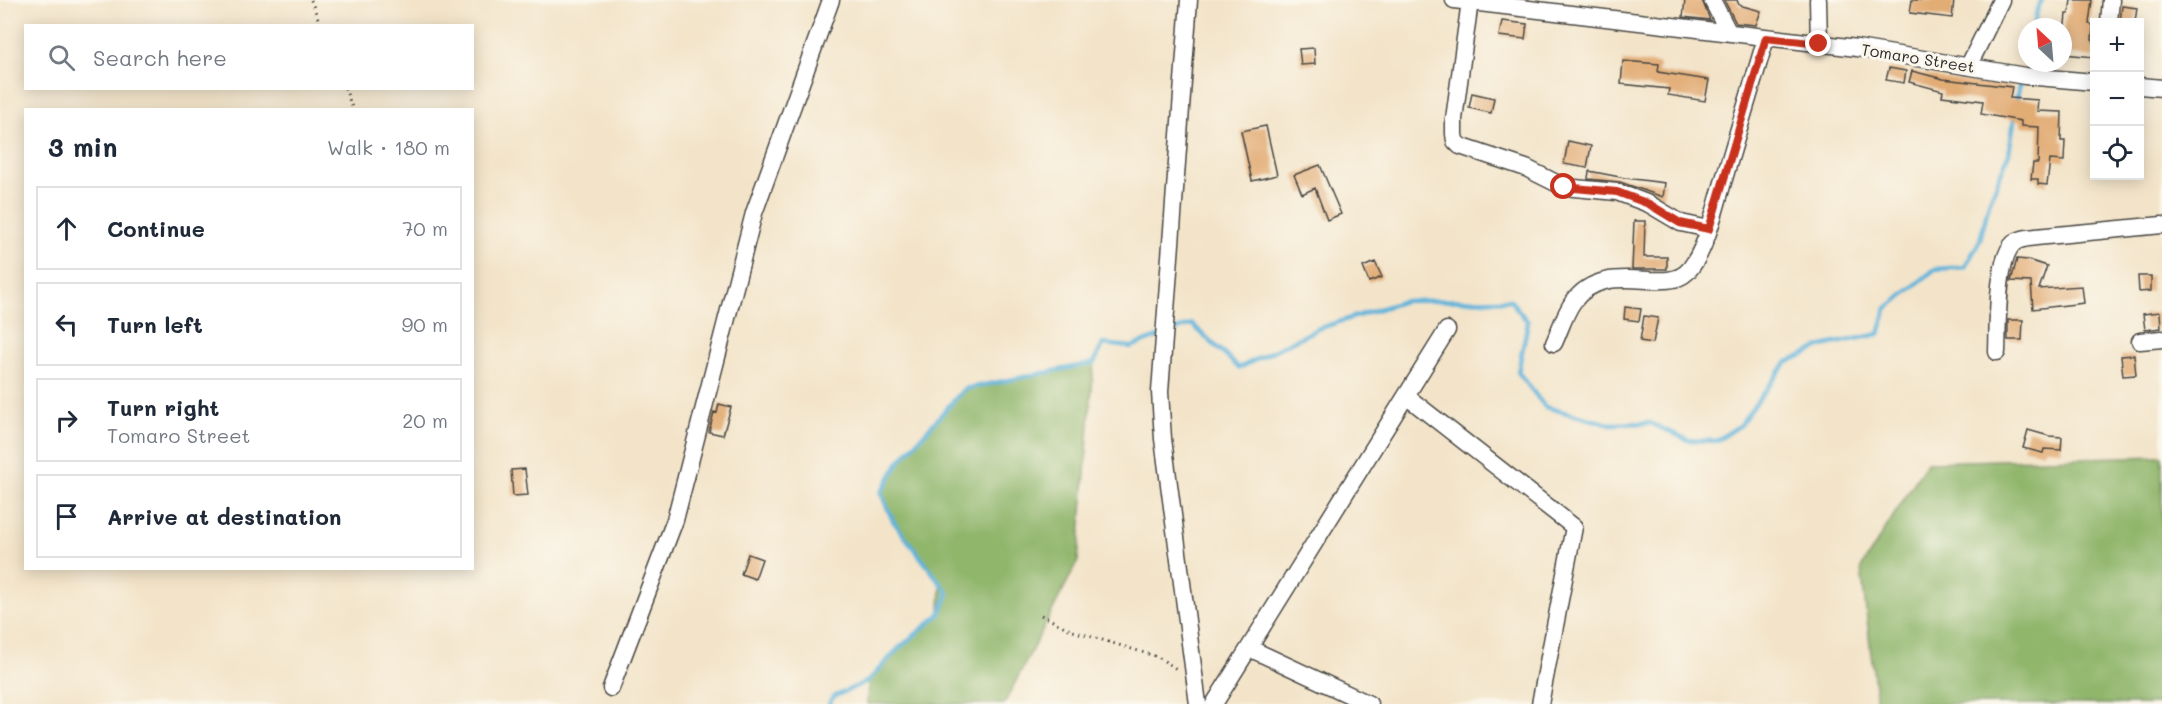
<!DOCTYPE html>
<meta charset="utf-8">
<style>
:root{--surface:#fff;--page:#f6f6f7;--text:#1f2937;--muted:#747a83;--line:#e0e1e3}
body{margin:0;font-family:Mali,sans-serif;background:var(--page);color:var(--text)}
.controls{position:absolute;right:18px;top:18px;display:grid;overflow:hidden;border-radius:0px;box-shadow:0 3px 15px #0003}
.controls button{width:54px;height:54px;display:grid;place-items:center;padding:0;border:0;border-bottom:2px solid var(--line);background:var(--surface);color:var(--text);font:30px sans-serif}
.compass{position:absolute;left:2018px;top:18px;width:54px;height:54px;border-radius:50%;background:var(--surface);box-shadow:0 3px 15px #0003;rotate:334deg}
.stop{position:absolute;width:18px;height:18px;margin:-14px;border:4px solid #c8321e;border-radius:50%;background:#fff}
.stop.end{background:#c8321e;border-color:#fff;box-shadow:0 2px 6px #0008}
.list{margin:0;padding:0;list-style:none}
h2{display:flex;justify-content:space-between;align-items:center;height:78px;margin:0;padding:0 24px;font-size:26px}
h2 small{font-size:20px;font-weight:400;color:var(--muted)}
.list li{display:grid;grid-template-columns:39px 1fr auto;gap:18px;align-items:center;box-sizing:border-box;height:84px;margin:0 12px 12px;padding:0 12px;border:2px solid var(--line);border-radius:0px}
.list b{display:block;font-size:22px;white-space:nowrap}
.list p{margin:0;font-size:20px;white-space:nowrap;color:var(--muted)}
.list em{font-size:20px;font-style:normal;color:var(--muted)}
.icon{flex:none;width:33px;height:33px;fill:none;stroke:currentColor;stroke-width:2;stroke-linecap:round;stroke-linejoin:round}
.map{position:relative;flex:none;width:2162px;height:704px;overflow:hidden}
.search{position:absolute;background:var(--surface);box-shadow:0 3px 15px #0003;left:24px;top:24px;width:450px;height:66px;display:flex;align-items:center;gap:15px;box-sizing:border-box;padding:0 21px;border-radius:0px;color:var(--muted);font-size:22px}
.panel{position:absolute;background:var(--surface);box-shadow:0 3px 15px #0003;left:24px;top:108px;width:450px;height:462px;border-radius:0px}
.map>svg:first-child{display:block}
.forest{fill:#90b66c;stroke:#5e704c;stroke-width:1.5}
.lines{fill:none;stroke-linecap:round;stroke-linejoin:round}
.stream{stroke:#5eb3da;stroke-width:4.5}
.building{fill:#e2ac75}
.minor-casing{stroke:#494743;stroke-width:19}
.path{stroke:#494743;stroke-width:3;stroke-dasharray:1.5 4.5;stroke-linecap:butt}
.minor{stroke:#fff;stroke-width:16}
.route{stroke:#c8321e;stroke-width:8}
.labels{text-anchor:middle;stroke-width:6;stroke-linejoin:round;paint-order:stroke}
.street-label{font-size:16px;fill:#2b2b2b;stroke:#fbf7ec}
</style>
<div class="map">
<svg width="2162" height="704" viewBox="0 0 2162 704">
<rect width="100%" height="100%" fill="#fbf7ec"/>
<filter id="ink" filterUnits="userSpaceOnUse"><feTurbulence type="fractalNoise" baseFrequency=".0167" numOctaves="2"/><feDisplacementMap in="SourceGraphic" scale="12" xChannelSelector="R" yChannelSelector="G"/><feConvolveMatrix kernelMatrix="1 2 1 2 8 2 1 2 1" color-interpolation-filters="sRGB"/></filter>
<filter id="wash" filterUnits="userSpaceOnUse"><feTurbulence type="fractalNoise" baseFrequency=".008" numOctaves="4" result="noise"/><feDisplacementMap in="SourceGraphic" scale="24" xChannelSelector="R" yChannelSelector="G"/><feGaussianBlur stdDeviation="1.35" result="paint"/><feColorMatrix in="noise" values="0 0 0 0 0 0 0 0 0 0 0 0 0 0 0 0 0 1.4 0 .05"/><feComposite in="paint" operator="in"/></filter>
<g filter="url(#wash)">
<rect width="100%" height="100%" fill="#f3e4c9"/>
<path class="forest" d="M1094 363 1078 561 1004 704H867L868 681 898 649 940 614 941 583 893 521 881 493 899 462 964 389Z
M2162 456V704H1877L1861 568 1927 462Z"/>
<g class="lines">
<path class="stream" d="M2034 27 2036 14 2042 0
M2016 103 2019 87 2023 80
M1168 333 1192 324 1239 368 1317 329 1404 301 1510 300 1528 322 1518 372 1545 407 1609 424 1650 423 1688 440 1716 441 1739 426 1786 363 1822 346 1879 334 1886 309 1935 269 1965 267 1980 240 1989 203 2009 153 2015 114
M829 704 833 697 868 681 898 649 940 614 948 593 893 521 881 493 899 462 964 389 1094 363 1103 344 1131 347 1160 336"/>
</g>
<g id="blocks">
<path class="building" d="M1685 0H1702L1710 20 1683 17Z
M1724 0H1737L1739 5 1761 11 1756 25 1736 23Z
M1912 0H1954L1952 18 1910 13Z
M2071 0H2092L2089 24 2093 25 2092 40 2094 41V57L2064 54 2066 34H2064L2066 14H2069Z
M2122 6 2137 8 2135 22H2120Z
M1502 21 1527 24 1525 39 1499 36Z
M1314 48 1315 64 1301 65 1299 49Z
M1623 61 1659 64 1658 72 1709 80 1705 101 1668 95 1669 89 1621 84Z
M1889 68 1906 71 1904 83 1886 80Z
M1912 71 1943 79 2012 87 2010 98 2038 100 2037 111 2062 112 2061 141H2065L2064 161 2050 160 2047 185 2038 184V179H2031L2033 163H2038L2039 127 2021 126V121L1981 114 1983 101 1942 96 1943 91 1909 82Z
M1472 93 1494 98 1491 113 1469 108Z
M1266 126 1277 175 1252 181 1241 131Z
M1568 141 1591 146 1587 168 1564 164Z
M1320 165 1341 214 1327 220 1315 188 1302 194 1294 175Z
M1589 171 1625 178 1665 183 1663 197 1620 182 1588 179Z
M1634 221H1645L1644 257H1667V269H1632Z
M2017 259 2028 260 2047 266 2039 289 2082 286 2084 303 2033 309 2031 282 2011 281Z
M1375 262 1382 277 1369 282 1363 267Z
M2138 276H2151V291L2139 292Z
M1625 307 1641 309 1639 321 1624 319Z
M2160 312 2161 328 2145 330 2143 314Z
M1644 316 1658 318 1653 343 1640 341Z
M2008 320H2023L2022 340H2008Z
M2134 355 2136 375 2123 376 2121 356Z
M719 404 731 407 723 435 709 432 714 412 717 413Z
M2028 430 2049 436 2062 437 2061 450 2044 449 2043 453 2023 448Z
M525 469 528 495 513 496 511 470Z
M748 554 762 559 755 579 741 574Z"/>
</g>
</g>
<g filter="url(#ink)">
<use href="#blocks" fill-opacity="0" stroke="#494743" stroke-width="1.5"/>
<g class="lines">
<g class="minor-casing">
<path id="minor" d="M1189 0 1160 392 1163 439 1198 704
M1454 0 1857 48 2025 76 2094 82
M1712 0 1729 33
M1818 0 1819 44
M1470 1 1454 119V134L1455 141 1460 146 1526 168 1564 187 1617 192 1649 204 1681 223 1709 229
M2109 22 2111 0
M1969 65 2001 0
M2140 86 2162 88
M2140 341 2162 339
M1554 343C1560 330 1565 313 1573 302 1605 258 1664 295 1687 272 1706 253 1716 205 1724 179 1738 132 1752 85 1766 38
M1997 352C1998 329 1996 258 2014 243 2020 238 2028 238 2036 237L2162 225
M1406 396 1574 527 1540 704
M1249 648 1369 704
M611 688 675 520 754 213 831 0
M1214 704 1447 330"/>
</g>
<path class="path" d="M311 0 321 26
M345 88 353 110
M1041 615 1073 631 1158 657 1178 670"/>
<use href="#minor" class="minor"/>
</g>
</g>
<g class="lines" filter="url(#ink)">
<path class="route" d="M1564 187 1617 192 1649 204 1680 223 1709 229 1766 38 1819 44"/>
</g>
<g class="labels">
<g class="street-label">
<text transform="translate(1918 58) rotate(9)" y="6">Tomaro Street</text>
</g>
</g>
</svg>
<div class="controls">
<button>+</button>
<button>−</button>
<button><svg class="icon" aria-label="locate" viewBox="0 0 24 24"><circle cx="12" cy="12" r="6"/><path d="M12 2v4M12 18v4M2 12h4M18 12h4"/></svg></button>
</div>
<svg class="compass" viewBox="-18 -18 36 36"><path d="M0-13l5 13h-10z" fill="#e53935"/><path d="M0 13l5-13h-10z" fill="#747a83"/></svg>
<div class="stop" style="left:1564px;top:187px"></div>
<div class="stop end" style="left:1819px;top:44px"></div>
<div class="search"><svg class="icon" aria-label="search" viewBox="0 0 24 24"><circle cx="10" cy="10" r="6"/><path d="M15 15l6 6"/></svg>Search here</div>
<section class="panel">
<h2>3 min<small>Walk · 180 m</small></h2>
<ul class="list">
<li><svg class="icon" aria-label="ahead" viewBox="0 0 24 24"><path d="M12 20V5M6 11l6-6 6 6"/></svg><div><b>Continue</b></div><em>70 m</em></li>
<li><svg class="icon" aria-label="left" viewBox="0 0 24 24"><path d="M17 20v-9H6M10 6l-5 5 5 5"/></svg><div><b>Turn left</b></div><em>90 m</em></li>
<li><svg class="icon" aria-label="right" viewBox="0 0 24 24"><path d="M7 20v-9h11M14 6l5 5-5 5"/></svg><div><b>Turn right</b><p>Tomaro Street</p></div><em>20 m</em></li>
<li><svg class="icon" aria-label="arrive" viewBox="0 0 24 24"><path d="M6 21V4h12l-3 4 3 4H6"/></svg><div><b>Arrive at destination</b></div></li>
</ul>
</section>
</div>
